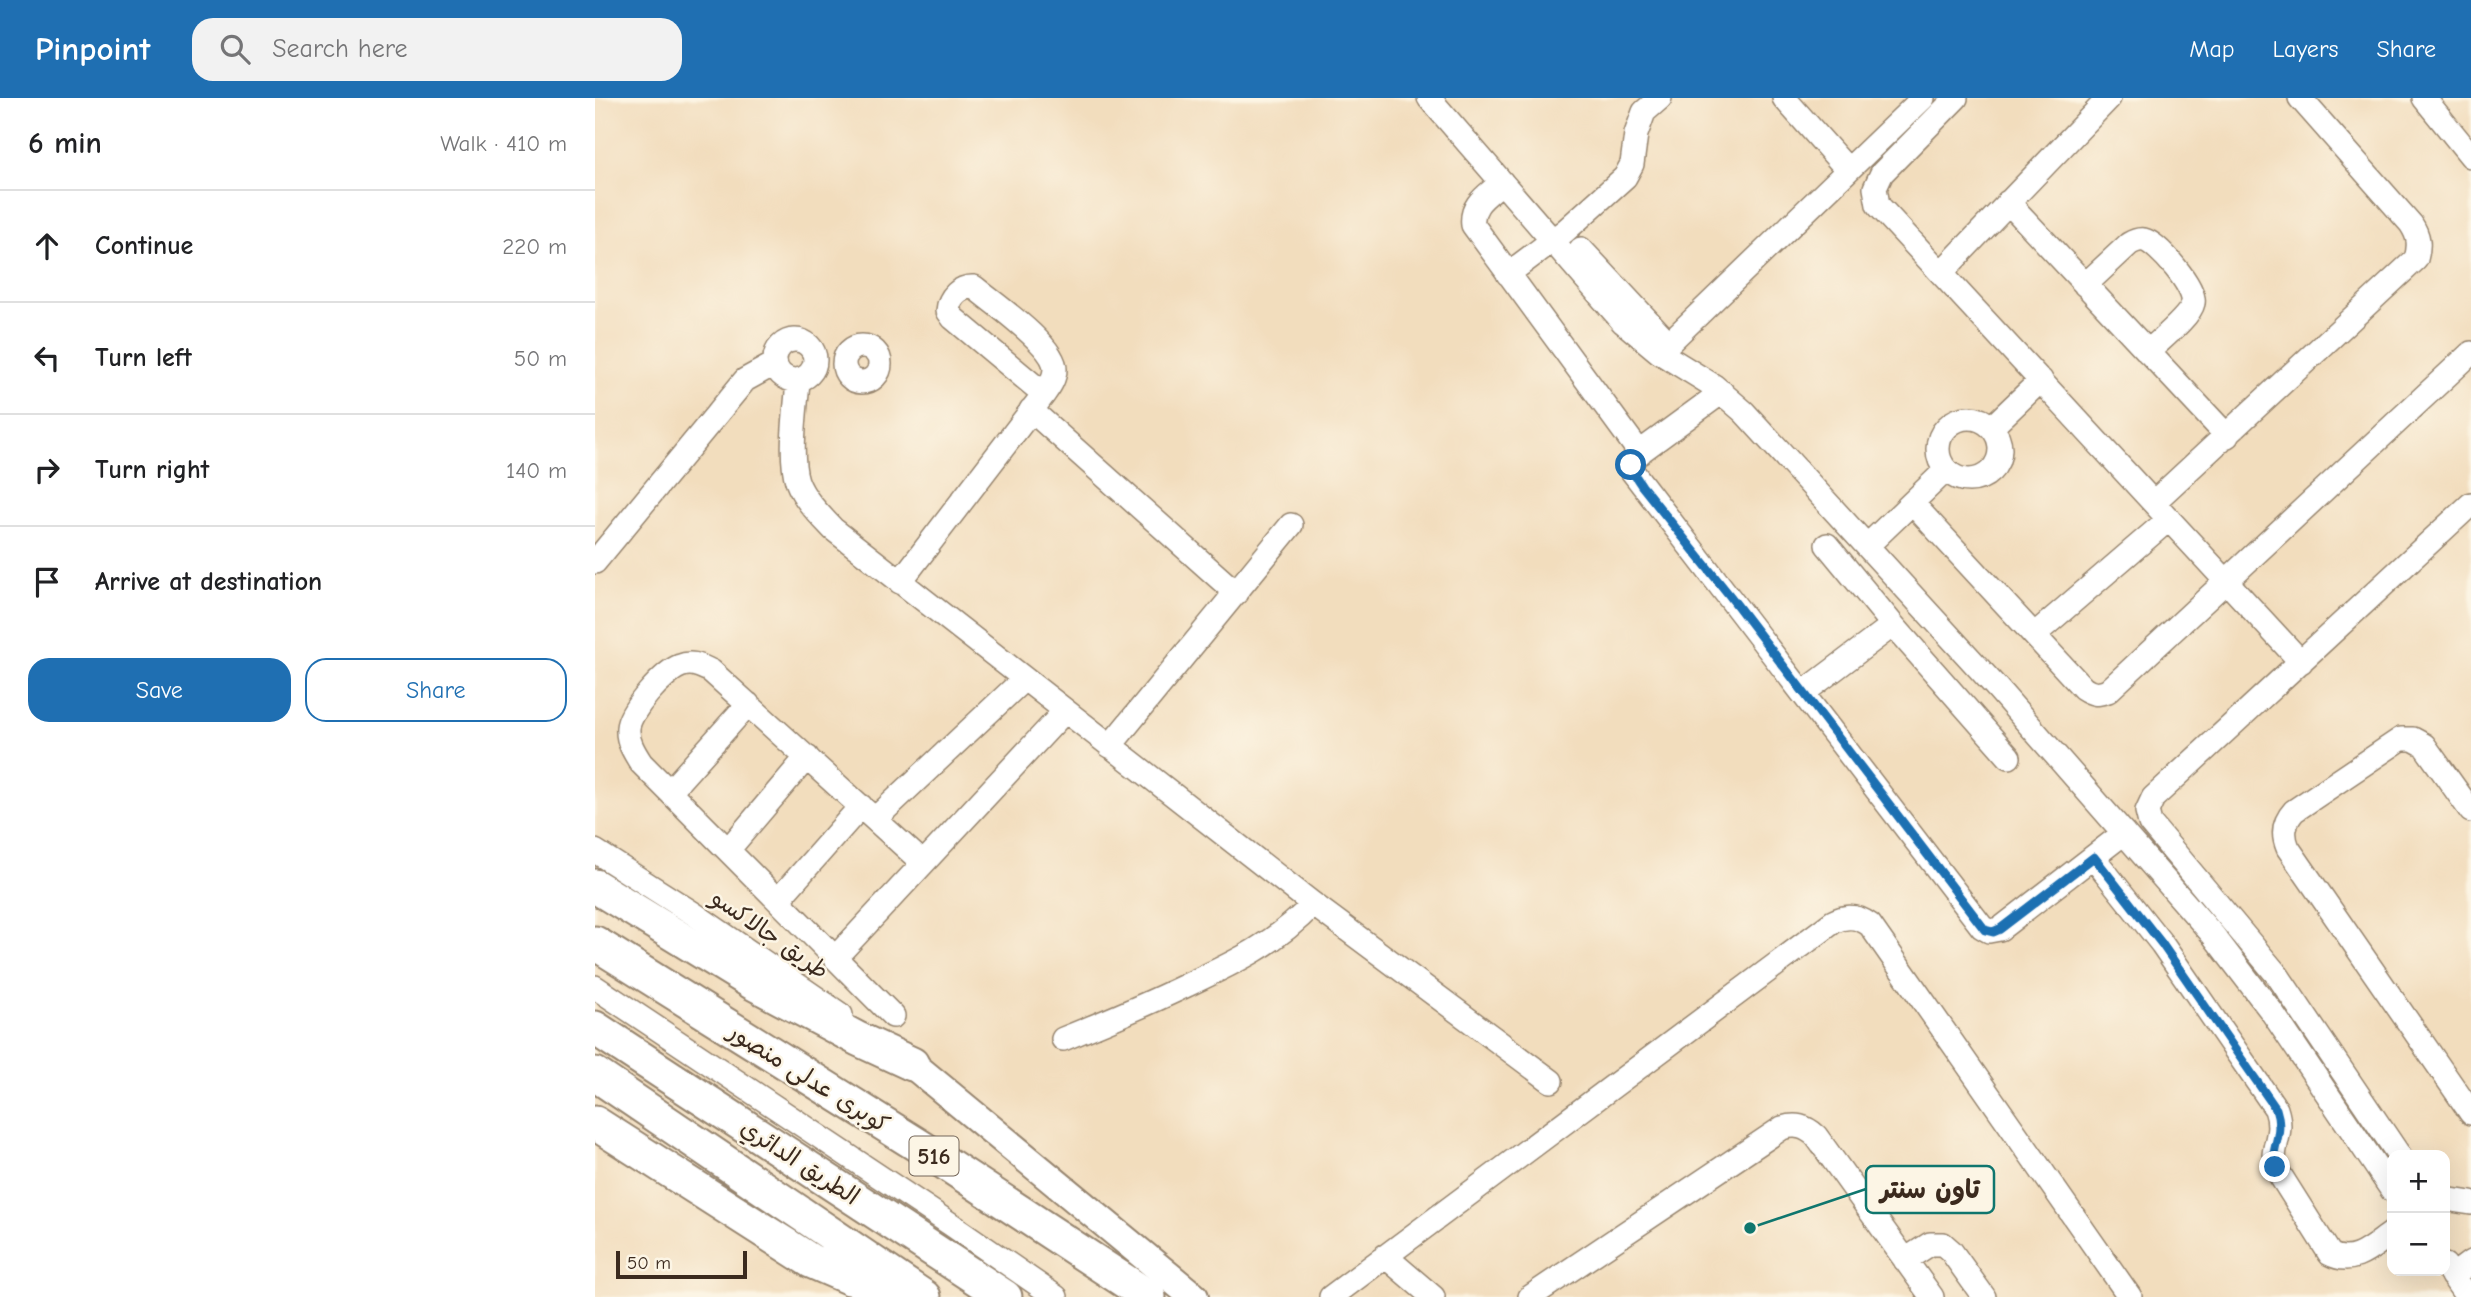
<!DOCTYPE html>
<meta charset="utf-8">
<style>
:root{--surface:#fff;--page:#f2f2f2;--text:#202124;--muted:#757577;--line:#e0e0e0;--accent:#1f6fb2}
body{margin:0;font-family:"Comic Neue","Playpen Sans Arabic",sans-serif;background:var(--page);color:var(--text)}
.controls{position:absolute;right:21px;bottom:21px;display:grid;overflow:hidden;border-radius:14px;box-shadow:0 7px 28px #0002}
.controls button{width:63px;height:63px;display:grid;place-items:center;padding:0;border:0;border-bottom:2px solid var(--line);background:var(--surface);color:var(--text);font:35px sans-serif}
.scale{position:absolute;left:21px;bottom:18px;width:131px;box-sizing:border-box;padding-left:7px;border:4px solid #3b2a1e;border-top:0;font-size:19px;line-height:24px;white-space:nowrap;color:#3b2a1e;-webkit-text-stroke:5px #fcf5e5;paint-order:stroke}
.stop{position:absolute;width:21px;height:21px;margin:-16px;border:5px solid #1f6fb2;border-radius:50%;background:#fff}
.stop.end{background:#1f6fb2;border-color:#fff;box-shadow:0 2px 7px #0008}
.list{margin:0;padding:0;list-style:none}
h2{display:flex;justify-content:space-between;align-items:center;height:91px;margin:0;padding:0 28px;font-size:30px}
h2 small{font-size:23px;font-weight:400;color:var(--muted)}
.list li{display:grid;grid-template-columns:46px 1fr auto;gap:21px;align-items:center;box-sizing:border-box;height:112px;padding:0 28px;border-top:2px solid var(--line)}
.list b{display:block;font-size:26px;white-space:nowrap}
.list em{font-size:23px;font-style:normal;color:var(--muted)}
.actions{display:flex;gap:14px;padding:21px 28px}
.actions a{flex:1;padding:16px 0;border:2px solid var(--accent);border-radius:21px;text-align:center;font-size:24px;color:var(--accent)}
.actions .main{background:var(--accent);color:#fff}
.icon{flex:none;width:38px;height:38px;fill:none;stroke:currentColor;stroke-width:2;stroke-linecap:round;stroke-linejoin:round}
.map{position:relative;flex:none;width:1876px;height:1199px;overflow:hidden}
header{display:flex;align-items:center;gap:42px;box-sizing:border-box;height:98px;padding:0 35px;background:var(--accent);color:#fff}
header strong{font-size:33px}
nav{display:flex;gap:38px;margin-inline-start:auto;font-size:24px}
.search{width:490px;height:63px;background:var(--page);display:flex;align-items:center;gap:18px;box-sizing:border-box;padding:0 24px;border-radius:21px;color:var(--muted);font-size:26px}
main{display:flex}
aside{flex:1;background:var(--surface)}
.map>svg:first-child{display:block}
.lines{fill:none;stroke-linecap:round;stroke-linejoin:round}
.minor-casing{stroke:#96846e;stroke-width:26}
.major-casing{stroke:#96846e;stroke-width:32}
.highway-casing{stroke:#96846e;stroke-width:37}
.minor{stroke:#fff;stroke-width:23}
.major{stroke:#fff;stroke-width:28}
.highway{stroke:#fff;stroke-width:33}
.route{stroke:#1f6fb2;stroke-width:9}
.labels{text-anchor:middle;stroke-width:5;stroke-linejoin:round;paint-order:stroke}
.shield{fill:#fcf5e5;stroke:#75675a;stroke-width:2}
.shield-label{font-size:23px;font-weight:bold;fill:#3b2a1e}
.street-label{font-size:24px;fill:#3b2a1e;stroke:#fcf5e5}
.leader{fill:none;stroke:#0f766e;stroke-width:2.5}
.callout-dot{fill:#0f766e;stroke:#fcf5e5;stroke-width:2.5}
.callout{fill:#fcf5e5;stroke:#0f766e;stroke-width:2.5}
.callout-label{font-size:26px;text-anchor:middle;font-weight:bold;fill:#3b2a1e}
</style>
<header>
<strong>Pinpoint</strong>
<div class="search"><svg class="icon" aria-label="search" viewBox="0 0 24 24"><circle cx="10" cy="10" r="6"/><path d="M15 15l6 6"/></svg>Search here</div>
<nav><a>Map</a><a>Layers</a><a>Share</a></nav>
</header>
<main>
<aside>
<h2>6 min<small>Walk · 410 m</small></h2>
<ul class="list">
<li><svg class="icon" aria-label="ahead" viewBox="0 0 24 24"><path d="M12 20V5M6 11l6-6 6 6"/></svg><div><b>Continue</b></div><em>220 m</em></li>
<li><svg class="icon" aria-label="left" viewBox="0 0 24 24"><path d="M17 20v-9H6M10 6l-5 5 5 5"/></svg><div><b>Turn left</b></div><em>50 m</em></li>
<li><svg class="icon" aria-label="right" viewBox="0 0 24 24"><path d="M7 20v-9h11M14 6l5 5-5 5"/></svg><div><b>Turn right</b></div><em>140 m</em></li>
<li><svg class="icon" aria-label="arrive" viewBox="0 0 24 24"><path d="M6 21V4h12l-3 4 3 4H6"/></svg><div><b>Arrive at destination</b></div></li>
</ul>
<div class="actions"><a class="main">Save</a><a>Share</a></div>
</aside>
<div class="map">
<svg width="1876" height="1199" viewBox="0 0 1876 1199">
<rect width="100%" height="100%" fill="#fcf5e5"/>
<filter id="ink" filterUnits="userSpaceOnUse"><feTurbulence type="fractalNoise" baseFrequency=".0143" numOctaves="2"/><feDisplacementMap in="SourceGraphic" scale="14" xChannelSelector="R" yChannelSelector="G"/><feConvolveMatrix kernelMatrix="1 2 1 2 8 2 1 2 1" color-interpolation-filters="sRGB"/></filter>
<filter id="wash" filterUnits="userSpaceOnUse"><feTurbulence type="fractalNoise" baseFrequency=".00686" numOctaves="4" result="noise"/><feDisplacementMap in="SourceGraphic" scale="28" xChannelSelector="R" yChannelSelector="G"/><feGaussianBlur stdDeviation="1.57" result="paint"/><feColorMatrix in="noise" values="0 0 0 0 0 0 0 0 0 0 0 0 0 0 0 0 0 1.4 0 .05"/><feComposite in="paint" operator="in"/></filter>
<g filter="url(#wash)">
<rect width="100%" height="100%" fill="#f2ddbd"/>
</g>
<g filter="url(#ink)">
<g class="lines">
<g class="minor-casing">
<path id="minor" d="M834 0 1028 224 1064 254 1119 288 1149 314 1402 590 1618 837 1677 914 1797 1092
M1189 0 1252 71
M1361 0 1287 75 1280 90 1283 107 1706 564
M1829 0 1876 58
M907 84C893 97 875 106 878 127L1045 355
M1413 104 1632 338
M986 151 1070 241
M1346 175 1514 0
M913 176 970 133 1030 79 1037 66 1041 36 1049 14 1065 0
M1490 187 1534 146C1539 143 1544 141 1549 142 1563 145 1602 191 1598 205 1595 219 1564 243 1553 254
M180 262a20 20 0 1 1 40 0a20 20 0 1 1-40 0Z
M1074 245 1328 0
M249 266a18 18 0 1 1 36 0a18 18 0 1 1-36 0Z
M203 283C201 310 194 358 202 383 209 402 225 417 238 431L718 806 956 983
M1127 294 1041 357 1036 367 1037 373 1387 829 1394 833 1405 831 1529 735
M436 312 641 495
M1343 351a31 31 0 1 1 62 0a31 31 0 1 1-62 0Z
M1397 329 1446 282
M1559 404 1821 161C1825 147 1824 138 1816 126L1705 0
M1317 405 1488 590C1497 596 1502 597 1513 593L1876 255
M1232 447 1298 527 1414 659
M1273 447 1351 372
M0 464 150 282 179 266
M305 484 449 296C454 289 460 281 460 271 460 247 398 205 379 189 365 188 354 199 353 213L358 220 449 296
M1439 537 1574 421
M1208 595 1298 527
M515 648 696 427
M75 693 153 606
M1876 713 1829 647 1818 641H1806L1699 713C1689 724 1687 736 1693 750L1876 1015
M280 721 429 581
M133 752 212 659
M0 753 99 816 246 917
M1498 759 1567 846 1681 1011C1690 1038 1675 1047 1680 1069L1735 1156C1759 1169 1778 1148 1797 1135
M183 802 266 708
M240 860 470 613
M0 889 357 1127 461 1199
M298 918 46 665C39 654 32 643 33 630 34 613 69 574 85 568 97 563 105 568 116 573L328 765
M468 941C510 924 551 907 592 887 639 865 682 845 718 806
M1804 1057 1683 878 1555 725 1552 713 1558 700 1876 406
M1850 1101 1876 1105
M790 1158 838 1199
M1310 1162 1335 1146H1348L1356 1153 1389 1199
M1850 1167 1872 1199
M1857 1178 1876 1164
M736 1199 1238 824C1251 817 1263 818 1275 827L1535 1199
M935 1199 1187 1030C1201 1026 1210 1028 1221 1038L1337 1199"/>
</g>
<g class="major-casing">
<path id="major" d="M317 966 599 1199"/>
</g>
<g class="highway-casing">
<path id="highway" d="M0 788 158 885 263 941 317 966
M0 845 329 1051 554 1199
M0 930 410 1199
M0 976 329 1199
M0 1025 216 1163 255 1180 306 1190"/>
</g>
<use href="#minor" class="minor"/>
<use href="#major" class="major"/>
<use href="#highway" class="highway"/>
</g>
</g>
<g class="lines" filter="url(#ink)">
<path class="route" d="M1036 367 1037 373 1047 388 1135 498 1390 832 1398 834 1405 831 1499 759 1567 846 1681 1011C1690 1038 1675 1047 1680 1069"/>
</g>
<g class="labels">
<rect class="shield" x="314.5" y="1038.5" width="49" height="39" rx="5"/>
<g class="shield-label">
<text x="339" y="1066">516</text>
</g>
<g class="street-label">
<text transform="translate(175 836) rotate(35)" y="8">طريق جالاكسو</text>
<text transform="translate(214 980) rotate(32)" y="8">كوبرى عدلى منصور</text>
<text transform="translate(205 1064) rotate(33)" y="8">الطريق الدائري</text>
</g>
</g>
<path class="leader" d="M1155 1130L1271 1091"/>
<circle class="callout-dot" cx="1155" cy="1130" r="7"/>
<rect class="callout" x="1271" y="1068" width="128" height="47" rx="7"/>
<g class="callout-label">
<text x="1335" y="1100">تاون سنتر</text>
</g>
</svg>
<div class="controls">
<button>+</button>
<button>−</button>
</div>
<div class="scale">50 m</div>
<div class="stop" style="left:1036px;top:367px"></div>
<div class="stop end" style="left:1680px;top:1069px"></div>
</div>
</main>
